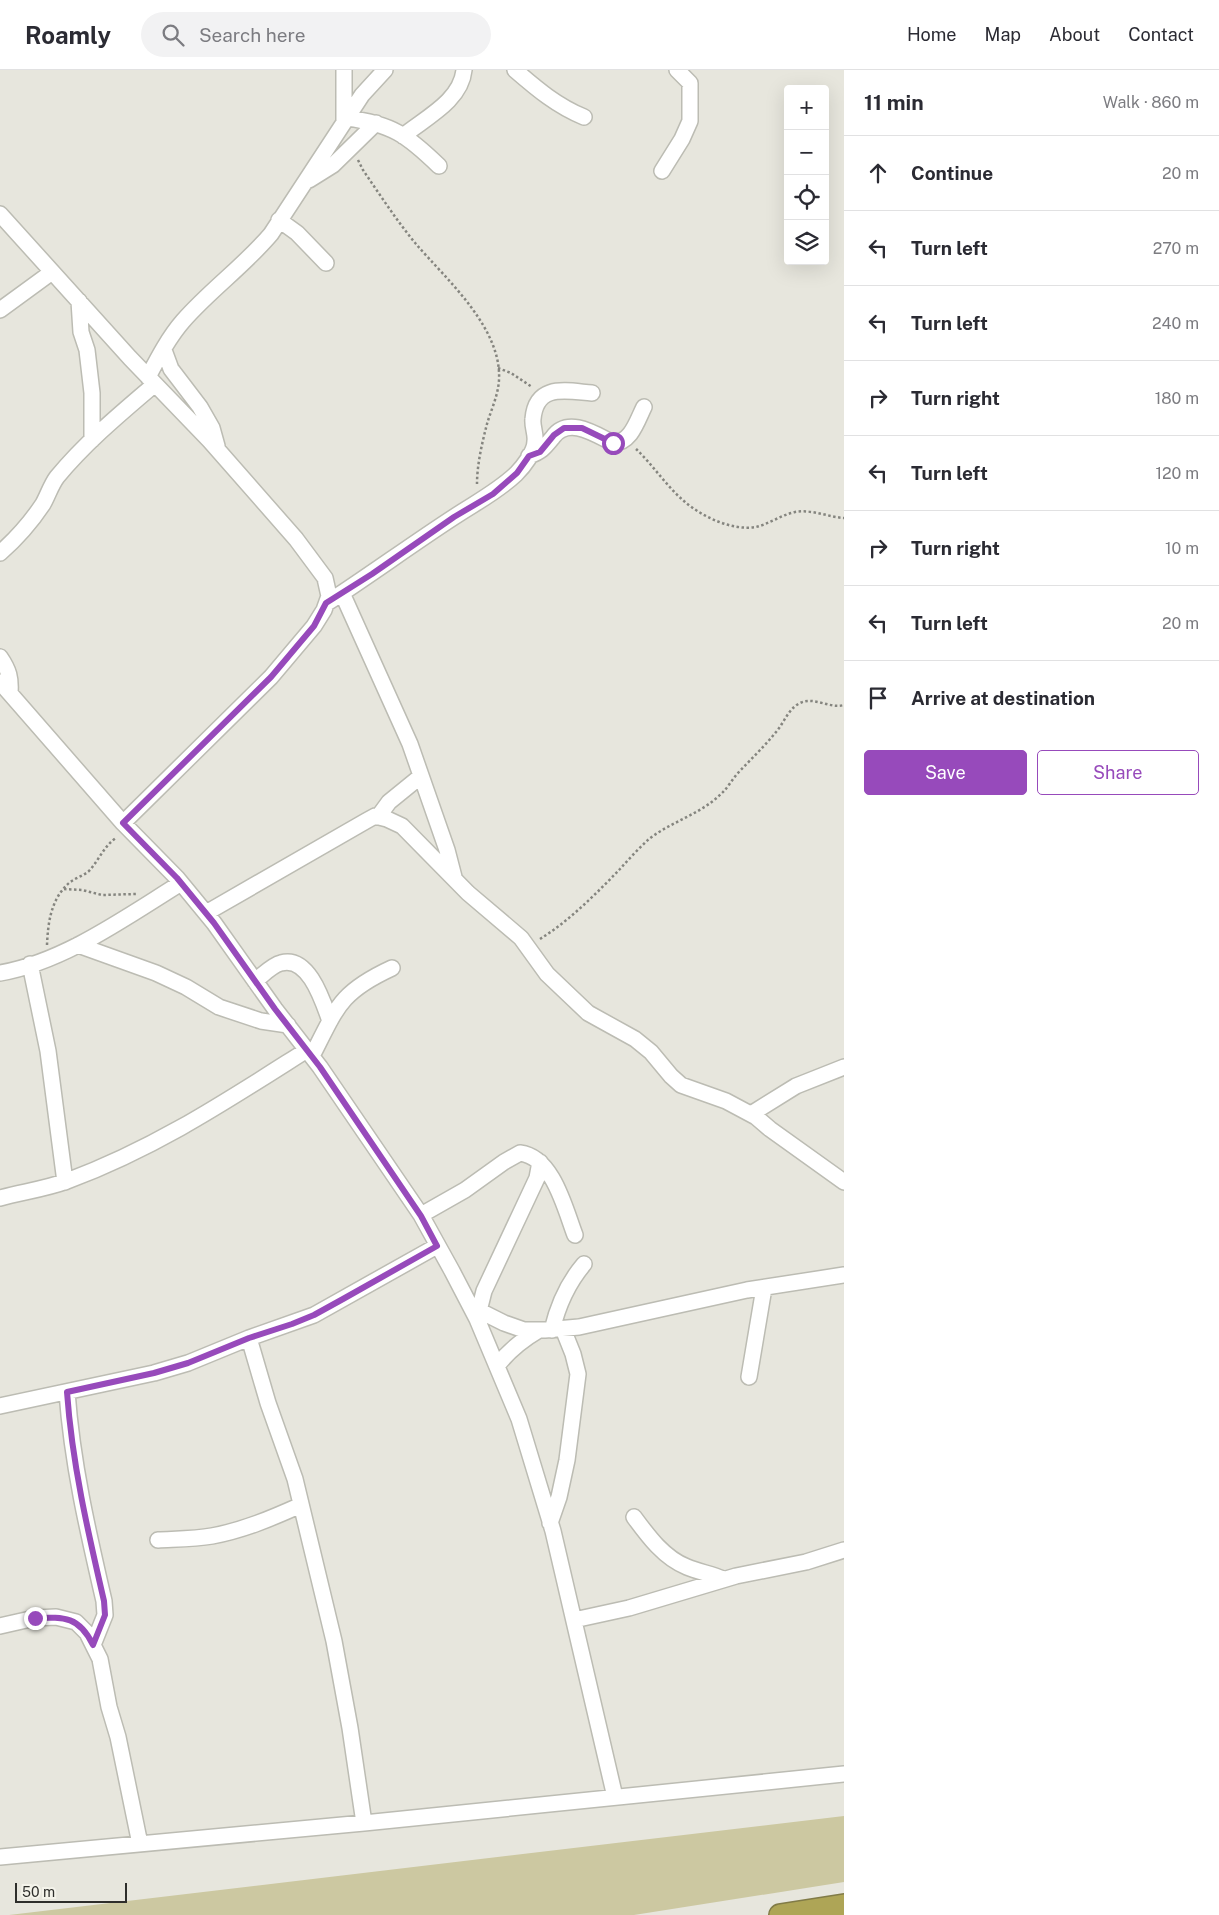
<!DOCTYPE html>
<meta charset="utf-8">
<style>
:root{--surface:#fff;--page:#f2f2f3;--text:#2b2b33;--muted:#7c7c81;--line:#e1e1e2;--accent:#974abb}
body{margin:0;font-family:"Public Sans",sans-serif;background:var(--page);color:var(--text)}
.controls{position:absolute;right:15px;top:15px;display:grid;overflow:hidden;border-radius:5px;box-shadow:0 5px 20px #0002}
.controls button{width:45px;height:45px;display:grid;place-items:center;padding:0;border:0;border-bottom:1px solid var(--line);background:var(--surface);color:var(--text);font:25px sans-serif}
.scale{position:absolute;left:15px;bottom:12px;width:112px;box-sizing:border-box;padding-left:5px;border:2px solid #2e2e2b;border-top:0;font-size:14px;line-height:18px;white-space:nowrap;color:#2e2e2b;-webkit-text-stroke:4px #f4f3ea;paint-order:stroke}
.stop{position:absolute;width:15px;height:15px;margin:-11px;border:4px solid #974abb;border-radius:50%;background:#fff}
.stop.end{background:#974abb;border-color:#fff;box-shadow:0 1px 5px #0008}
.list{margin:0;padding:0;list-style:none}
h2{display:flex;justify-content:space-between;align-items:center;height:65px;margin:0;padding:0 20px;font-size:21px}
h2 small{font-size:16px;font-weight:400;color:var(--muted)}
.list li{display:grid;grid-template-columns:32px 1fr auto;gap:15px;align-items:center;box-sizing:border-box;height:75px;padding:0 20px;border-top:1px solid var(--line)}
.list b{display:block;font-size:19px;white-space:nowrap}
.list em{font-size:16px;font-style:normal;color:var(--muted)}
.actions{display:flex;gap:10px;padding:15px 20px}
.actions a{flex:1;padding:11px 0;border:1px solid var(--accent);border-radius:5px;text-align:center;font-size:18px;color:var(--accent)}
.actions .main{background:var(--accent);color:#fff}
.icon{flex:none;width:28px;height:28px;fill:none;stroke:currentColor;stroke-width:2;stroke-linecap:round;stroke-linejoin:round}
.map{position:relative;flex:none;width:844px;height:1845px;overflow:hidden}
header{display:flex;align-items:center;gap:30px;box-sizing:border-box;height:70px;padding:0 25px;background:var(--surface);border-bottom:1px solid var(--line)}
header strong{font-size:24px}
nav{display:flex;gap:28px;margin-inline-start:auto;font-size:18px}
.search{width:350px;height:45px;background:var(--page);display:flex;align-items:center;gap:12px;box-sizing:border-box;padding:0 18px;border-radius:28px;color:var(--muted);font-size:19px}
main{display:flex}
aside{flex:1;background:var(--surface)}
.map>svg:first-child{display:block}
.green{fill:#ccc8a1}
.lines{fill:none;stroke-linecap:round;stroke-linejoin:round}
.minor-casing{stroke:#bcbcb3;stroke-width:18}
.highway-casing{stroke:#817b47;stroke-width:24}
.path{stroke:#85857f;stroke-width:2.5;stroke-dasharray:2.5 2.5;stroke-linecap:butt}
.minor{stroke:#fff;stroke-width:15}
.highway{stroke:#aea556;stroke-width:21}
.route{stroke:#974abb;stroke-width:6}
</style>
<header>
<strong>Roamly</strong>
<div class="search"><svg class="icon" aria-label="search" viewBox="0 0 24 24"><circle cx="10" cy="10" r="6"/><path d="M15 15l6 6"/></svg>Search here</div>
<nav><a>Home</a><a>Map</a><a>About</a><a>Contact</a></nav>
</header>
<main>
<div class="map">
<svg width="844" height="1845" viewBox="0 0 844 1845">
<rect width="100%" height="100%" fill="#e7e6dd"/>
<path class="green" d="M844 1746V1812L634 1845H9Z"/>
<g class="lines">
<g class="minor-casing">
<path id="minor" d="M344 0V52
M515 0C537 19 557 36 584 47
M347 48C392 54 407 65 439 96
M403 66C425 48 461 31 464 0
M662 101 682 69 690 51V13L677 0
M309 110 333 95 376 53
M0 144 130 288 210 371 296 469 325 508 329 526 324 540 314 556 271 607 123 753
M279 150 297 163 326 193
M79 231 81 262 87 280 92 323V370
M0 240 52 202
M164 280 171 299 200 337 212 358 217 376
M148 307C158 288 169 267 183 251 210 220 244 196 271 164L362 25 385 0
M529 386C542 381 544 378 553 367 568 346 595 364 613 373 631 373 637 351 644 337
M0 483C16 469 31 452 43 434 48 425 51 415 57 407 86 372 121 343 155 314
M342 523 410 674 447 780 454 807
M327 533C370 505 411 475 454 447 475 433 497 422 516 404 523 397 535 382 535 371 536 364 532 356 533 349 536 313 566 321 592 323
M0 587C9 600 11 608 10 623
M0 612 123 753 177 808 214 853 275 939 320 997 421 1145 452 1201 477 1249 519 1349 553 1461 615 1727
M378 747 389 732 421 706
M206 843 366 751 375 746 387 749 402 756 468 823 521 868 547 904 588 943 635 969 651 982 671 1006 681 1015 726 1031 756 1047 770 1059 844 1112
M78 875 156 903 186 917 219 937 261 951 288 955
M30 894 48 981 65 1112
M0 903C64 892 126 847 181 813
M255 911C263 905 272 895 281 893 309 885 323 932 330 951
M312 986C337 937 340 922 392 898
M751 1044 796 1016 844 997
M0 1128C22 1122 45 1119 67 1111 156 1078 228 1030 307 980
M421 1145 465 1120 504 1092 520 1083C553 1087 565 1139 575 1165
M472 1237 504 1253 524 1260H545L579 1257 747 1220 844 1205
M479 1241 484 1221 537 1108 540 1092
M552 1260C558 1235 567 1214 584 1194
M249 1268 268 1333 295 1409 334 1571 350 1658 364 1753
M497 1296C509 1280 522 1270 539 1260
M749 1307 764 1218
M67 1322C72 1393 88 1462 104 1531L105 1545 93 1575
M0 1336 154 1303 188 1293 249 1268 314 1245 437 1176
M634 1447C648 1466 664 1488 687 1497 699 1502 712 1504 723 1509
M550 1453 559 1427 567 1390 578 1304 573 1284 563 1259
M158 1470C176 1469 195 1469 212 1466 244 1460 272 1448 301 1435
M574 1550 629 1538 736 1506 806 1492 844 1480
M0 1556 35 1548 56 1547 76 1552 87 1563 100 1589 109 1637 118 1667 140 1774
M0 1787 364 1753 844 1704"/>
</g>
<g class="highway-casing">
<path id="highway" d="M780 1845 844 1835"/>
</g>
<path class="path" d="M358 90 363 100C380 125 397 151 416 174 447 210 502 258 499 310 498 326 491 340 487 354 482 373 477 395 477 414
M498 298 511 303 532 317
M636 379C653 395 667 417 685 432 703 447 732 461 756 457 769 454 781 445 795 442 812 439 828 447 844 448
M64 819 82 820 102 825 136 824
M540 869C569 851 596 824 620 799 629 789 639 778 649 769 672 751 702 744 723 722 728 717 732 710 737 704 750 690 764 677 776 662 784 653 788 639 800 633 814 626 829 639 844 635
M47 875C48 852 51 829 69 813 75 808 83 806 89 801 99 790 104 776 116 768"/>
<use href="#minor" class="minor"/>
<use href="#highway" class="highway"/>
</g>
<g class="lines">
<path class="route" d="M35 1548C64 1547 79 1546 93 1575L105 1545 104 1531C88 1462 72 1393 67 1322L154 1303 188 1293 249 1268 292 1254 314 1245 343 1229 437 1176 421 1146 320 997 275 939 214 853 177 808 123 753 271 607 314 556 326 533 372 504 454 447 493 424 517 403 529 386 540 382 554 365 564 358H582L613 373"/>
</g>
</svg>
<div class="controls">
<button>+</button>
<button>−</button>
<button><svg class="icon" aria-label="locate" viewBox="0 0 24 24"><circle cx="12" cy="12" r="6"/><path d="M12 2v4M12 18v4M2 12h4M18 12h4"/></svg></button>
<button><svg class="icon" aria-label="layers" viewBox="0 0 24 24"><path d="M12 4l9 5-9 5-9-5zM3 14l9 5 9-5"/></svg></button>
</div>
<div class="scale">50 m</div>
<div class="stop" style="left:613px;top:373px"></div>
<div class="stop end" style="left:35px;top:1548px"></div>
</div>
<aside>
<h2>11 min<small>Walk · 860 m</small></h2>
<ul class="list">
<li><svg class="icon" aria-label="ahead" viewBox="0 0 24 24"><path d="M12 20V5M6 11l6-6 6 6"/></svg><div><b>Continue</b></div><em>20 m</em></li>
<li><svg class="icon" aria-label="left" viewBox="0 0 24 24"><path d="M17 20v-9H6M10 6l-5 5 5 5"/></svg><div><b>Turn left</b></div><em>270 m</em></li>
<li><svg class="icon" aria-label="left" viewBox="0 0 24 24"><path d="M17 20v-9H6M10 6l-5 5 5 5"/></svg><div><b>Turn left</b></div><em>240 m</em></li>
<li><svg class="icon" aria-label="right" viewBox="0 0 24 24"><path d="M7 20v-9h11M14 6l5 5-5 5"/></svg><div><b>Turn right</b></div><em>180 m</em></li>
<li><svg class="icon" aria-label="left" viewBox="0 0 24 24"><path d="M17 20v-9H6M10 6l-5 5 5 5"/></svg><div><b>Turn left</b></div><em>120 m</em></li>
<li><svg class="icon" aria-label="right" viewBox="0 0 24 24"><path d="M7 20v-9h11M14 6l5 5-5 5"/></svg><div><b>Turn right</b></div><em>10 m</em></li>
<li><svg class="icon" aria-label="left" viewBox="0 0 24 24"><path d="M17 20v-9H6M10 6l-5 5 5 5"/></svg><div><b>Turn left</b></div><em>20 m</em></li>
<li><svg class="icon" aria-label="arrive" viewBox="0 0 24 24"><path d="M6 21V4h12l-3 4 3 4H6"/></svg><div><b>Arrive at destination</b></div></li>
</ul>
<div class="actions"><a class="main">Save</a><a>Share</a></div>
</aside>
</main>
